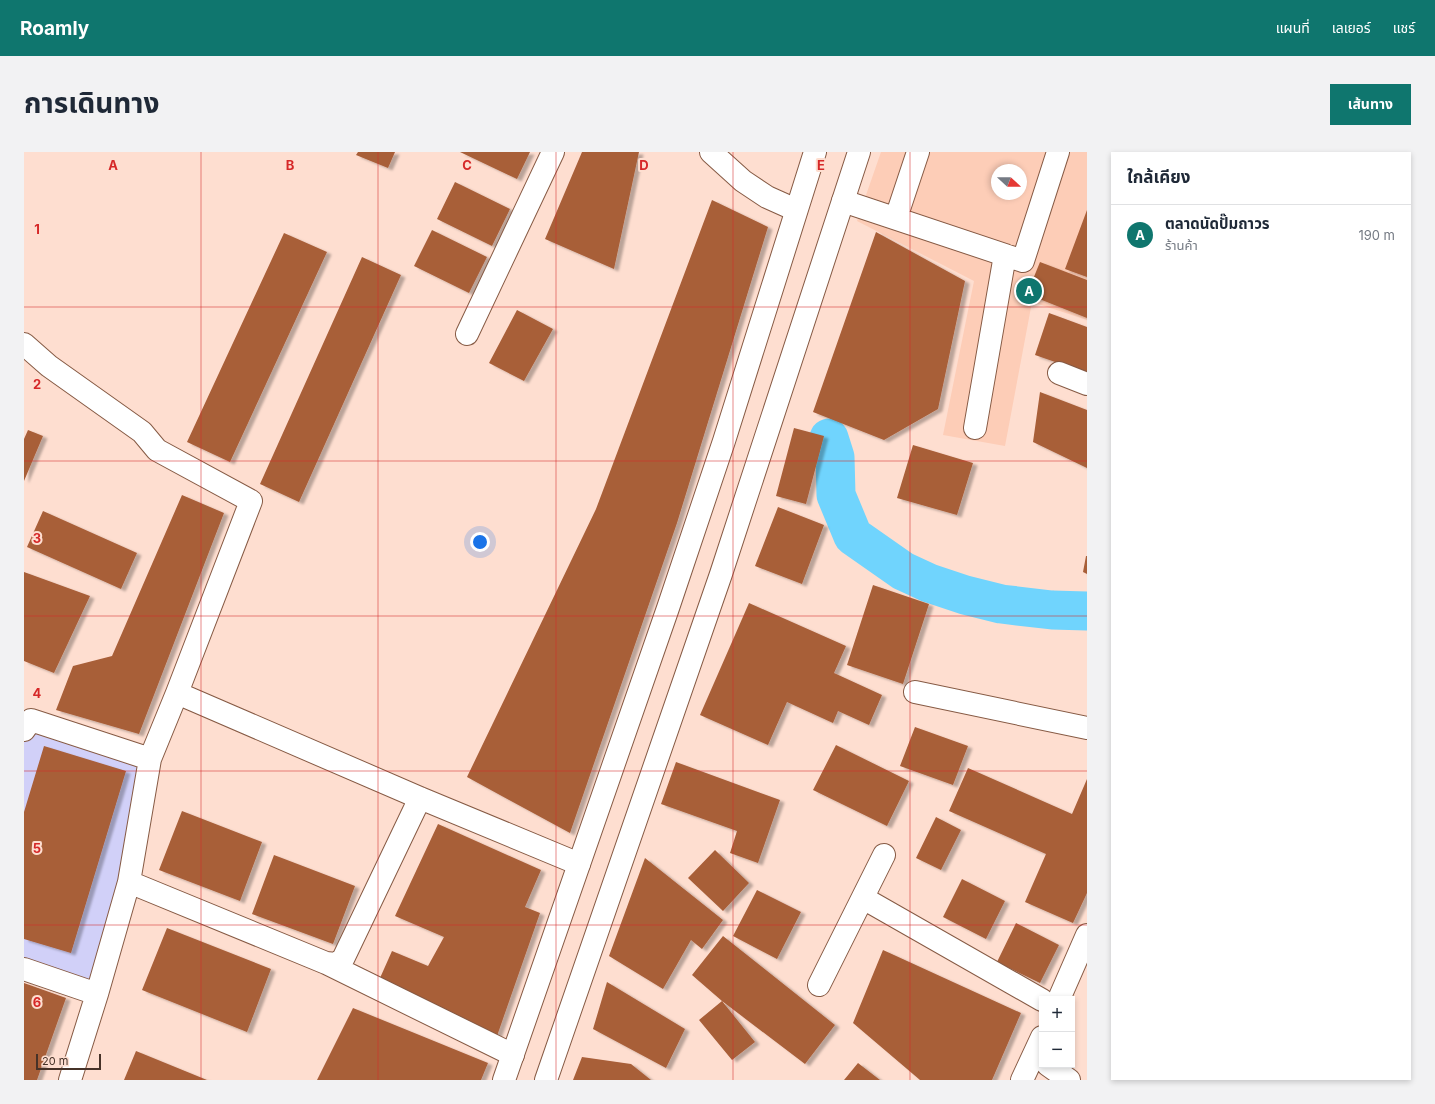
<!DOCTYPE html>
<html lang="th">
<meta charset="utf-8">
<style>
:root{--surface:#fff;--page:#f2f2f3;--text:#1f2937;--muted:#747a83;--line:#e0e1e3;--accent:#0f766e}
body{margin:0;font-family:Inter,"Noto Sans Thai",sans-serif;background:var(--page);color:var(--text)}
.controls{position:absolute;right:12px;bottom:12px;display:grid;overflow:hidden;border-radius:0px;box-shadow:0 2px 6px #0003}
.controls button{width:36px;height:36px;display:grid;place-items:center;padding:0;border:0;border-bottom:1px solid var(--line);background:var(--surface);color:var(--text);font:20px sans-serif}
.compass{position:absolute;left:967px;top:12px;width:36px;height:36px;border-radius:50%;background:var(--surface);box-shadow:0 2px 6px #0003;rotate:111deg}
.scale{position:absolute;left:12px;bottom:10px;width:65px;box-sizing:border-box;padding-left:4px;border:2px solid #463228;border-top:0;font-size:11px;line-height:14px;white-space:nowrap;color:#463228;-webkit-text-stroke:3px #feded0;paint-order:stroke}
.you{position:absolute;left:456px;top:390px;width:14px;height:14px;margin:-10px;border:3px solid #fff;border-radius:50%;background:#1a73e8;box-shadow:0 0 0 6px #1a73e833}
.badge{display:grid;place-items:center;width:26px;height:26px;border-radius:50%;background:var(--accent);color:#fff;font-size:13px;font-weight:700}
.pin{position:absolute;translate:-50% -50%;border:2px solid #fff;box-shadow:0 1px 4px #0006}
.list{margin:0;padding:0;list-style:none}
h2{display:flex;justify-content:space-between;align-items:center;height:52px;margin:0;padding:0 16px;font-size:17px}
h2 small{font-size:13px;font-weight:400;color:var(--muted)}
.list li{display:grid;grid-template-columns:26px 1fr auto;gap:12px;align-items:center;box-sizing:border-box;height:60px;padding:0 16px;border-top:1px solid var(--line)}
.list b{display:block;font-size:15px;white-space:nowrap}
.list p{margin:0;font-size:13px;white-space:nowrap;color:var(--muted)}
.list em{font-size:13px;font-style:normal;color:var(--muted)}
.map{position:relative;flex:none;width:1063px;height:928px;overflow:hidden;border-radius:0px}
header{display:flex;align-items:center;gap:24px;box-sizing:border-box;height:56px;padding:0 20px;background:var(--accent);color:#fff}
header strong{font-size:19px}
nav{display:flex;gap:22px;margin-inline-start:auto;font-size:14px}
.intro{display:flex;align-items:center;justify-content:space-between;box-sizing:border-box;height:96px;padding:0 24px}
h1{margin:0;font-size:28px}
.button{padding:10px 18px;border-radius:0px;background:var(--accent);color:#fff;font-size:14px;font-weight:700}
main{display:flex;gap:24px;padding:0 24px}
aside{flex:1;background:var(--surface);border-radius:0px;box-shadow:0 2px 6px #0003}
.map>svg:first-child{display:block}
.built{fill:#fdcdb7;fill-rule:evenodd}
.green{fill:#d1d0f8}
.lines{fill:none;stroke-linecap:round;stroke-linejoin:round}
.river{stroke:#70d4fd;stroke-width:39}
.building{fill:#a85e38;filter:url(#shadow)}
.minor-casing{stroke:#865a44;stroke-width:24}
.major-casing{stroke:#865a44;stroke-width:24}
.minor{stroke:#fff;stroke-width:22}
.major{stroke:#fff;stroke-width:22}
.grid{fill:none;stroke:#d62828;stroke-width:1;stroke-opacity:0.55}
.grid-label{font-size:13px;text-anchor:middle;font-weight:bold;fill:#d62828;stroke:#feded0;stroke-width:4;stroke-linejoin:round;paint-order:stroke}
</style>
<header>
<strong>Roamly</strong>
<nav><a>แผนที่</a><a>เลเยอร์</a><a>แชร์</a></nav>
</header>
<div class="intro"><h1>การเดินทาง</h1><a class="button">เส้นทาง</a></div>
<main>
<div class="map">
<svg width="1063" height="928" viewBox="0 0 1063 928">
<defs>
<filter id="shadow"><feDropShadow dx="4.5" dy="2.5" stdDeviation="1" flood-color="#0004"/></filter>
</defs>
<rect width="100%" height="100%" fill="#feded0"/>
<path class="built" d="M857 0H1063V168L1008 150 981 294 919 283 950 129 833 69ZM973 18H997V42H973Z"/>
<path class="green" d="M0 578 126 607 73 842 0 817Z"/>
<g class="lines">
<path class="river" d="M805 286 811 305 812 343 829 384 879 419 905 431 941 443 977 452 1028 458 1063 459"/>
</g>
<path class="building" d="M334 0H371L364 16 332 3Z
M436 0H506L493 27Z
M558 0H615L590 117 521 87Z
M431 30 486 57 468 94 413 67Z
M688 48 744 75 653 371 546 681 443 625 572 357Z
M1063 58V125L1041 117Z
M408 78 463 105 445 141 390 114Z
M852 80 941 129 914 257 860 288 789 260Z
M260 81 303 100 206 310 163 290Z
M338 105 377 123 275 350 236 332Z
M1016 110 1063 128V166L1003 142Z
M493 158 529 177 500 229 465 211Z
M1025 161 1063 175V221L1011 203Z
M1016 240 1063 258V316L1009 290Z
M770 276 800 284 782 352 752 344Z
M4 278 19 284 0 329V287Z
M889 293 949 311 933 363 873 346Z
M158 343 200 361 115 582 32 558 49 514 88 504Z
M754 355 800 373 778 432 731 414Z
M19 359 113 401 97 437 3 395Z
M1062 404H1063V422L1059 420Z
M0 420 66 444 30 521 0 509Z
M849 433 905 452 879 532 823 513Z
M725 451 822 494 810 521 858 543 845 573 814 559 809 571 763 550 744 593 676 563Z
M891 575 944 594 929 633 876 614Z
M812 593 885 629 863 674 789 638Z
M20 594 102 619 47 801 0 787V660Z
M652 610 756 648 734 711 706 701 713 679 637 652Z
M944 616 1048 662 1063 627V741L1049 771 1001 750 1022 702 925 659Z
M158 659 238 690 216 749 135 718Z
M912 665 937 678 917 718 892 706Z
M414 672 517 718 501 755 516 761 473 884 356 826 368 799 404 814 420 785 371 764Z
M691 698 725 731 699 759 664 726Z
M250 703 331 734 309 792 228 762Z
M621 706 699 768 678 797 667 788 639 837 585 804Z
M938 727 981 749 962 787 919 765Z
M733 738 777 760 753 807 709 784Z
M992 771 1035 793 1016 831 973 810Z
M143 776 247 817 223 880 118 838Z
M699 784 811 873 781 912 698 849 731 890 708 908 675 868 698 849 668 823Z
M859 798 997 861 968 928H896L829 871Z
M583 830 661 877 642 916 569 877Z
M0 831 42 846 13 928H0Z
M329 856 464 911 457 928H293Z
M112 899 183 928H100Z
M558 905 607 912 627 928H549Z
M834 911 856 928H820Z"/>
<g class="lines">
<g class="minor-casing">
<path id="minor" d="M687 0 719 29 743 45 772 58
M819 49 999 109 1034 0
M872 66 894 0
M443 182 529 0
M0 192 25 214 118 280 133 298 227 349 153 541 126 607 105 730 73 842 46 928
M1035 221 1063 232
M951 276 981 103
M891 540 1063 576
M153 541 396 646 555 712
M0 578 7 568 126 607
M105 730 302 811 312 812 319 807 396 646
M839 746 1018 848
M302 811 489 903
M0 817 73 842
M795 833 860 703
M1035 847 1063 783
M1024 913 1045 928
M998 928 1018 885"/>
</g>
<g class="major-casing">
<path id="major" d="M480 928 644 456 700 289 791 0
M522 928 697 422 835 0"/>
</g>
<use href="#minor" class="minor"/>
<use href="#major" class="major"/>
</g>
<path class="grid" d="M177 0V928M354 0V928M532 0V928M709 0V928M886 0V928M0 155H1063M0 309H1063M0 464H1063M0 619H1063M0 773H1063"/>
<g class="grid-label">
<text x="89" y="18">A</text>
<text x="266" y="18">B</text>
<text x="443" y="18">C</text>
<text x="620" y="18">D</text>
<text x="797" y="18">E</text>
<text x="13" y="82">1</text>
<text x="13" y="237">2</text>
<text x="13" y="391">3</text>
<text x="13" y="546">4</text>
<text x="13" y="701">5</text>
<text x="13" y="855">6</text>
</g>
</svg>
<div class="controls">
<button>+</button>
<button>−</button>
</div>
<svg class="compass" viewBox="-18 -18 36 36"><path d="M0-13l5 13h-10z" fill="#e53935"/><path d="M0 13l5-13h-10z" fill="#747a83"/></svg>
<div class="scale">20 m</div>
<div class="you"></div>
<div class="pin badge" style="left:1005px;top:139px">A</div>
</div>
<aside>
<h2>ใกล้เคียง<small></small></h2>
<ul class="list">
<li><span class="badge">A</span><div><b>ตลาดนัดปั๊มถาวร</b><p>ร้านค้า</p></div><em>190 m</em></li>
</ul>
</aside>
</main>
